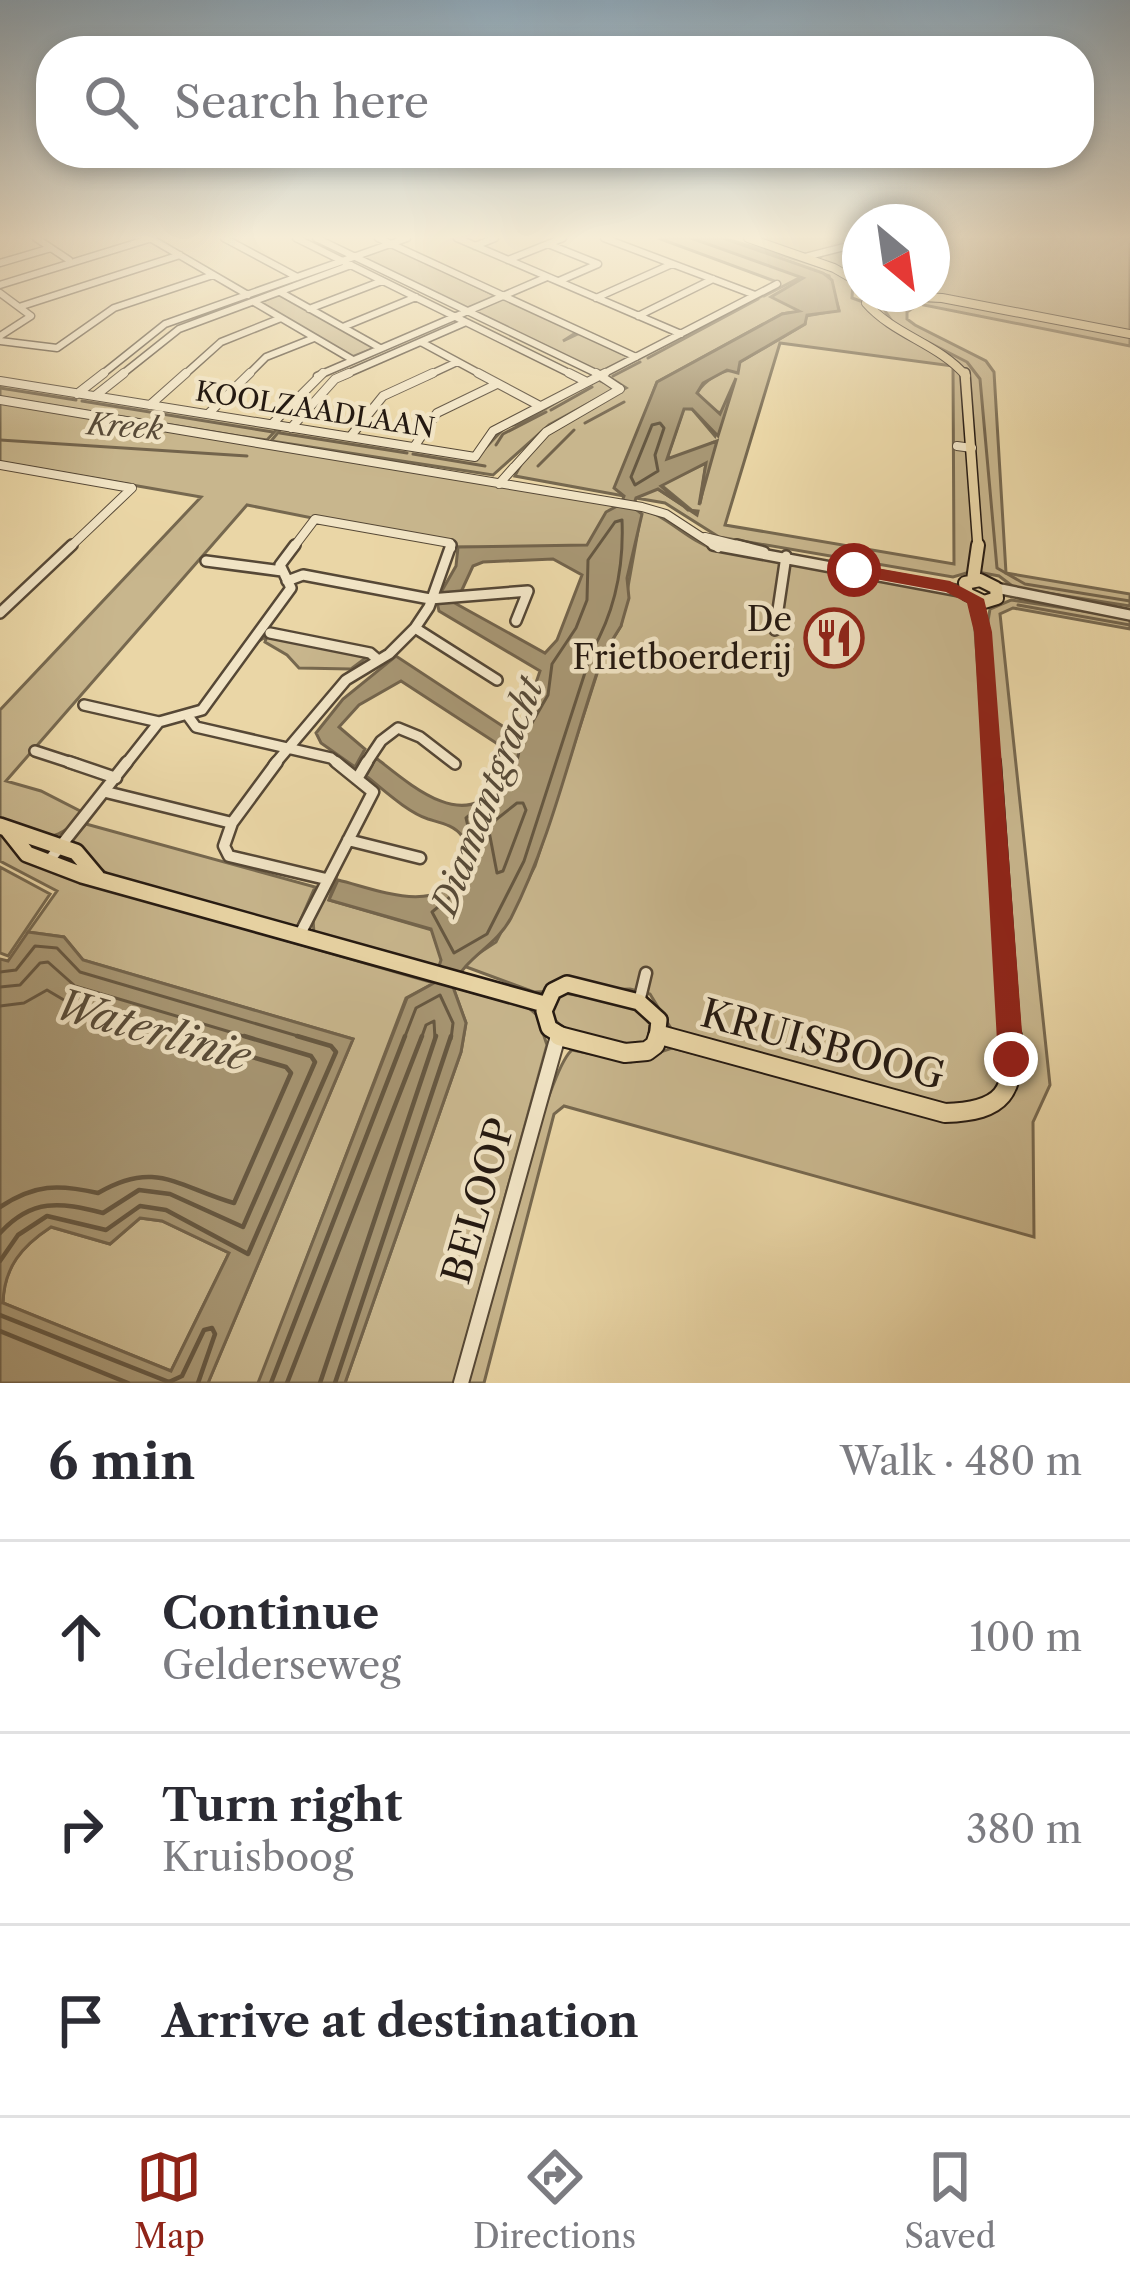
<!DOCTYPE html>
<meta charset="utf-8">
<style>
:root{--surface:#fff;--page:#f2f2f3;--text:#2b2b33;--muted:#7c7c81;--line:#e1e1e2;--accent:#8f2418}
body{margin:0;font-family:"Libre Caslon Text",serif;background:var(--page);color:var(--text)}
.compass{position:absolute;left:842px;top:204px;width:108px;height:108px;border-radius:50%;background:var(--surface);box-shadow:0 6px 18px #0003;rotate:151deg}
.stop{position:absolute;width:36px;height:36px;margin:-27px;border:9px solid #8f2418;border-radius:50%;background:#fff}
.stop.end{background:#8f2418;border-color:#fff;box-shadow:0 3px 12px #0008}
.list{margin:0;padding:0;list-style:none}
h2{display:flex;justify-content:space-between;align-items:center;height:156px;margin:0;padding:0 48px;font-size:51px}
h2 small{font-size:39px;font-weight:400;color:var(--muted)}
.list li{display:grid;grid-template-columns:78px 1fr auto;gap:36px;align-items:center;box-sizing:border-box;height:192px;padding:0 48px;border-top:3px solid var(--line)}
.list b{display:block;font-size:45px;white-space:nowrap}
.list p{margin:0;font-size:39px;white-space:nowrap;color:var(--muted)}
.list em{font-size:39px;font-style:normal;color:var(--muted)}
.icon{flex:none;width:66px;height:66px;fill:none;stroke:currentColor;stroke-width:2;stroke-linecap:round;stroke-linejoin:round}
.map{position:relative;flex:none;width:1130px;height:1383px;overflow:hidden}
.search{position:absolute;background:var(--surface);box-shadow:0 6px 18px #0003;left:36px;right:36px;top:36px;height:132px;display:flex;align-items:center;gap:30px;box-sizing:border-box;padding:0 42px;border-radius:48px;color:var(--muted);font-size:45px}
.sheet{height:732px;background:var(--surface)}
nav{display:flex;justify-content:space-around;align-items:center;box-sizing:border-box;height:168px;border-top:3px solid var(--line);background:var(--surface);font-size:33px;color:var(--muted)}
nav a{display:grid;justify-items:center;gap:6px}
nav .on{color:var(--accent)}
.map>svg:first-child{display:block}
.green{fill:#c8b68d;stroke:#76684f;stroke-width:3;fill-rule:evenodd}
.water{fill:#a79673;stroke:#73644c;stroke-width:3;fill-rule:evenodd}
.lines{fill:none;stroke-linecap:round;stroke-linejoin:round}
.shore-far1{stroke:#665842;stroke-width:3}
.shore{stroke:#665842;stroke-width:4.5}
.stream{stroke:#73644c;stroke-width:3}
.minor-far4-casing{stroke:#564836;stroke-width:9}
.minor-far3-casing{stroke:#564836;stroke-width:10}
.minor-far2-casing{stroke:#564836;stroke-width:14}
.minor-far1-casing{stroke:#564836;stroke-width:15}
.minor-casing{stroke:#564836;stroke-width:18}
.major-far4-casing{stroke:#241911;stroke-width:10}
.major-far3-casing{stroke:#241911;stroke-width:12}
.major-far2-casing{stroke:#241911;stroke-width:16}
.major-far1-casing{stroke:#241911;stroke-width:20}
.major-casing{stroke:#241911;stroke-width:22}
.minor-far4{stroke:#f1e4c5;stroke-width:6}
.minor-far3{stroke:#f1e4c5;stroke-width:8}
.minor-far2{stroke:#f1e4c5;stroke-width:9}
.minor-far1{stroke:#f1e4c5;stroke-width:10}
.minor{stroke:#f1e4c5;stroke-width:14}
.major-far4{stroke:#ead6a6;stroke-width:8}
.major-far3{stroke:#ead6a6;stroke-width:9}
.major-far2{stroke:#ead6a6;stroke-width:12}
.major-far1{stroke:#ead6a6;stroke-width:15}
.major{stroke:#ead6a6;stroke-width:18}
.route{fill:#8f2418}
.labels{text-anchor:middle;stroke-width:9;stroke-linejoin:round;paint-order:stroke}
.far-street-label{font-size:27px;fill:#241911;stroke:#f1e4c5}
.far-water-label{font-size:30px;font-style:italic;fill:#584b38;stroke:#f1e4c5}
.poi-label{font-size:33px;fill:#241911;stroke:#f1e4c5;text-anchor:end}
.water-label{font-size:36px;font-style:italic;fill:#584b38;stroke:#f1e4c5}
.near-street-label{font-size:39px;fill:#241911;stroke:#f1e4c5}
.near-water-label{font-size:42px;font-style:italic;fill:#584b38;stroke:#f1e4c5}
</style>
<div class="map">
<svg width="1130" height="1383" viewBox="0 0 1130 1383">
<rect width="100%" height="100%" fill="#ead6a6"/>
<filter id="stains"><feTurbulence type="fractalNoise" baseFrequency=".00167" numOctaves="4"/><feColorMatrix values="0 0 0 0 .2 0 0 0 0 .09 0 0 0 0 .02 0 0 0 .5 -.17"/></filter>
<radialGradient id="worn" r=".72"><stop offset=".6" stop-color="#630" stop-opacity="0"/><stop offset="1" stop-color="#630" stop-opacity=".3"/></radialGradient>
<path class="green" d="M658 238H696L805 278 773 297 800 311 782 314 657 382 617 488 624 496 515 476C535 431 585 410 626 388L606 375 776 289 777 282Z
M723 238 839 272 853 282 852 298 871 305 882 300 940 299 1130 336V346L919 304 907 312V319L915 325 986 361 994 372 1006 573 1130 594V606L1015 588 999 576 973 571 953 577 719 537 665 503 636 498 656 488 695 513 661 485 706 463 700 504 712 443 674 460 667 458 684 408 692 409 715 436 727 403 723 413 711 411 697 393C704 381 722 368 736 371L740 362 805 324 806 316 839 310 829 276ZM780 343 953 366 954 564 725 525Z
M752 238H860V282L818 260 828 249 802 255Z
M932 238H1130V332L932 294Z
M392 246 498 297 466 309 360 257Z
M279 294 375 348 352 357 258 303Z
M504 298 577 332 563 341 580 333 631 358 599 372 473 311Z
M596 379 613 386 611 391 549 425 493 475 271 441 281 429 475 459 505 427 521 423Z
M0 385H18L278 428 267 440 238 436 0 397Z
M0 402 621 504 588 550 458 547 247 505 6 781 41 791 84 813C51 850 41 835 0 819V710L201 497 0 462Z
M633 506C666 513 684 539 716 550L959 591 973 604 1007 1059 1006 1074 994 1099 950 1108 672 1030 650 994 630 989 534 992 461 965 496 942 535 866 603 655 621 626 641 514Z
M1011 600 1130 618V629L1013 608 1000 614 1050 1085 1033 1122 1034 1237 564 1106 554 1114 484 1383H468C482 1333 545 1070 572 1050L631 1062 672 1048 946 1116 981 1115 1014 1062 988 621 990 609Z
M265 629 271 631 367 657 351 669 299 668 287 655 265 642 267 636 259 641Z
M86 824 315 887 297 928 112 878 74 847 72 839Z
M0 832 22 856 146 900 434 983 406 998 259 1383H208L353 1039 83 960 64 937 28 932 57 891 0 861Z
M0 867 50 894 8 956 0 953Z
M338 872 329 900 432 930 442 960 438 968 314 934 313 918Z
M453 987 529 1008 537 1015 547 1045 454 1383H345L461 1052 466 1023Z
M564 993 633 1005 651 1025 647 1042C623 1052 565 1038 551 1015L555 999Z
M140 1218 162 1221 229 1253 171 1371 3 1303C4 1266 22 1246 51 1227L110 1244Z"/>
<path class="water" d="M691 238H723L823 273 832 280 839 311 807 315 805 324 740 362 738 373 727 370 703 383 697 393 720 414 736 378 718 436 692 409H684L667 459 717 441 699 505 706 463 661 486 688 510 698 511 697 515 658 489 636 498 633 507 642 514 627 578 629 598 621 626 603 655C572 743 553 835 511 918 495 948 465 956 453 987L466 1023 461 1052 345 1383H258L407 998 434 983 441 960 431 929 329 900 338 880C376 889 436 916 461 873 467 862 469 847 462 836 454 825 441 823 428 819 407 812 384 790 366 776L376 758C404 779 461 833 494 788 501 778 505 763 510 752L401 681 359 705 339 727 365 749 355 767 321 743 316 733 343 699 396 656 507 729 521 727 540 671 439 611 437 602 451 601 545 653 557 640 582 575 553 559 483 562 473 566 461 592 440 594 456 566 458 547 587 545 606 512 621 504 624 496 614 488 657 382 782 314 799 311 771 297 803 278Z
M28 932 64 937 83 960 353 1039 208 1383H0V959L8 961ZM140 1218 162 1221 229 1253 171 1371 3 1303C4 1267 22 1246 51 1227L110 1244Z"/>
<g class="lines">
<path class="shore-far1" d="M660 423 664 428 655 455 658 471 635 485 631 477 652 425Z
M622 520C624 567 615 611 592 651L524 861 487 934 454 953 432 912 467 883 477 865 466 818 513 780 521 742 548 695 552 664 576 628 587 600 588 560 615 522Z
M517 803H523L526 810 503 871 497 873 488 826Z
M0 972 16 970 35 946 57 948 80 972 308 1039
M0 987 20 985 40 963 48 962 75 986 254 1039
M0 1006 24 1003 47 990 69 1003 191 1039
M404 1039 416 1008 440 995 453 1023 451 1039
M421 1039 426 1025 434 1021 435 1039"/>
<path class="shore" d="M0 1207C35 1184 58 1184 98 1193 156 1159 178 1187 234 1203L291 1073 286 1067 181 1036
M0 1233C32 1198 60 1202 103 1213L139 1190 170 1194 243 1227 315 1062 311 1056 244 1036
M0 1261 18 1235 47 1216 106 1230 140 1206 166 1210 248 1254 336 1052 331 1046 297 1036
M0 1315 169 1382 182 1376 204 1330 212 1328 215 1334 198 1383
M0 1331 128 1383
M271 1383 405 1036
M287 1383 422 1036
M320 1383 436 1036
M335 1383 451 1036"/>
<path class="stream" d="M764 296 799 278
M883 308 892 321
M926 341 967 362 980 379 997 568 1025 584 1130 601
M648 358 758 299
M613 376 640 362
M0 388 76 400
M82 401 273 432
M551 410 592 387
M585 423 624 402
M280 433 407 453
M0 440 247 456
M496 445 503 434 546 412
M413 454 485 466
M538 466 574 430
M1018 605 1130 625"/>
<g class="minor-far4-casing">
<path id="minor-far4" d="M36 238 69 260
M150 238 248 295
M224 238 297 277
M296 238 575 376
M316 238 602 376
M378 238 636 357
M457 238 681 334
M604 238 755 295
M548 244 598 264 559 281
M475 246 495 238
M805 257 860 243
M508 260 563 238
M0 263 51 248
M0 285 152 238
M280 292 380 348
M0 293 31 316 0 336
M596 298 672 264
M254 302 353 360
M19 307 180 255
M309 309 382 281
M638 316 713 279
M343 327 416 297
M0 341 57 348 114 308 213 275
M421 342 484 376
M100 376 165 324 407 238
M120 376 179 329 351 265
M183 376 221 342 281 318
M247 376 266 357 314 338
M317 376 547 277
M342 376 466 322
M427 376 457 362
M599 376 777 284"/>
</g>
<g class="minor-far3-casing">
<path id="minor-far3" d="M478 373 540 406
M569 373 587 382
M596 373 620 389
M0 381 475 457 493 431 605 373
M77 394 104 373
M95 396 124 373
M0 400 642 507 666 514 718 548
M150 405 186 373
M208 414 250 373
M272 424 323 373
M291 428 335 379 349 373
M350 437 383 396 433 373
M957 446 972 448
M414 447 437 413 497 384
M0 465 131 488
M514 467 499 484 546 432 620 389
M705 537 749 548
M69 548 132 488
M293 548 315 519 450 543 451 548"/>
</g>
<g class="minor-far2-casing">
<path id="minor-far2" d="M713 545 965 592
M737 545 764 552
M206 561 282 571
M287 581 303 575 430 599 528 591 516 621
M996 588 1130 615
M0 613 72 545
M415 628 497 680
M775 630 786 556
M270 633 370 653 377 659
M84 705 159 722
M188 716 196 727 331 758 340 765
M35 751 78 765
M125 765 159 722 202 710 291 588 280 565 295 545
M274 765 346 680 389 654 415 628 429 607 451 545
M365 765 381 741 398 728 420 737 455 764"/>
</g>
<g class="minor-far1-casing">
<path id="minor-far1" d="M69 762 116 778
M277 762 232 823 224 846 229 856 326 879
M357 779 367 762
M106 792 232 823
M348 840 420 858
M48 862 127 762
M299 936 373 792 336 762
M639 1002 646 973"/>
</g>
<g class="minor-casing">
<path id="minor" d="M461 1383 558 1036"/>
</g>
<g class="major-far4-casing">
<path id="major-far4" d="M748 238 834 268 860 283
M878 295 942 298 1130 334
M866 303C894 335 939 344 966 376"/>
</g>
<g class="major-far3-casing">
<path id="major-far3" d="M965 373 978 548"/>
</g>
<g class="major-far2-casing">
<path id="major-far2" d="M973 580 978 545
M980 580 996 588 997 598 984 602 967 594 965 583Z
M975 599 983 632 992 765"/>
</g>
<g class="major-far1-casing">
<path id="major-far1" d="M992 762 1012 1039
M0 826 76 852 97 877
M8 830 27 854 82 875 544 1004
M660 1035 675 1039
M567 1039 549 1028 544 1011 553 991 567 984 639 1002 659 1020 657 1039"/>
</g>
<g class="major-casing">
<path id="major" d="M559 1036 625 1053 647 1051 655 1045 658 1036
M664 1036 945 1113C1004 1111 1015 1093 1012 1036"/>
</g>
<use href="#minor-far4" class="minor-far4"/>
<use href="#minor-far3" class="minor-far3"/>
<use href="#minor-far2" class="minor-far2"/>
<use href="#minor-far1" class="minor-far1"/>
<use href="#minor" class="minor"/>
<use href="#major-far4" class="major-far4"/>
<use href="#major-far3" class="major-far3"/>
<use href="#major-far2" class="major-far2"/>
<use href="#major-far1" class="major-far1"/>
<use href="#major" class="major"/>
</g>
<linearGradient id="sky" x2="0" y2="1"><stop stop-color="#8ea8b9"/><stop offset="0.55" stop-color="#f6edd7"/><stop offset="1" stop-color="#f6edd7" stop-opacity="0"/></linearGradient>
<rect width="1130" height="431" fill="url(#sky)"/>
<path class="route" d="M854 564 950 581 984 599 992 632 1024 1059 1020 1068 1011 1072 1002 1068 998 1059 974 632 967 603 946 592 848 574 846 570Z"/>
<defs>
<g id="restaurant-ring" transform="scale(3)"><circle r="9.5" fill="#f1e4c5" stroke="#8f2418" stroke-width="1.5"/><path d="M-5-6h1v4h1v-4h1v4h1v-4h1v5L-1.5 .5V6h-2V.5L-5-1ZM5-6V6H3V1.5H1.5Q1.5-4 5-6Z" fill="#8f2418"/></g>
</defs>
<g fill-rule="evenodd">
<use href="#restaurant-ring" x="834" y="638"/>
</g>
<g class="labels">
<g class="far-street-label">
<text transform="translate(315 410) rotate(9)" y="9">KOOLZAADLAAN</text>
</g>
<g class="far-water-label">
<text transform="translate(125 427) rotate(4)" y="10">Kreek</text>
</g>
<g class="poi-label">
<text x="792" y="631">De<tspan x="792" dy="38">Frietboerderij</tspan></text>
</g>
<g class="water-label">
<text transform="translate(487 796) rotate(-69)" y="13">Diamantgracht</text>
</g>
<g class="near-street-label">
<text transform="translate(823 1044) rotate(15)" y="14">KRUISBOOG</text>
<text transform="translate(478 1201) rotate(-74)" y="14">BELOOP</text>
</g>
<g class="near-water-label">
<text transform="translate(153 1030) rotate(16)" y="15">Waterlinie</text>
</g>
</g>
<rect width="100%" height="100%" filter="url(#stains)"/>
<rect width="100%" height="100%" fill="url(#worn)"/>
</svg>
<svg class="compass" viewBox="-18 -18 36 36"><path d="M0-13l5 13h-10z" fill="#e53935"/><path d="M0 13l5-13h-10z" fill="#7c7c81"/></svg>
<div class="stop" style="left:854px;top:570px"></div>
<div class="stop end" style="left:1011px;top:1059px"></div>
<div class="search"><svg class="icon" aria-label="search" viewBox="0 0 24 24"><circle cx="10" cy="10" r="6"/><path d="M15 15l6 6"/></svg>Search here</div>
</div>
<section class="sheet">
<h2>6 min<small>Walk · 480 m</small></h2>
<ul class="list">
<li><svg class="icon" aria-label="ahead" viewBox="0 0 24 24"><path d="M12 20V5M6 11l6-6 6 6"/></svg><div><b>Continue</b><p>Gelderseweg</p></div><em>100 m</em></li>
<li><svg class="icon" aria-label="right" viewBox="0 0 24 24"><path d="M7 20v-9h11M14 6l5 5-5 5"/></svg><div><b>Turn right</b><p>Kruisboog</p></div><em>380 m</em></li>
<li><svg class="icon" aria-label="arrive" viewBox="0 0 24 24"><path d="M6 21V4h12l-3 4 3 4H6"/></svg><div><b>Arrive at destination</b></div></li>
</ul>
</section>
<nav>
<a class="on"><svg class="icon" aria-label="map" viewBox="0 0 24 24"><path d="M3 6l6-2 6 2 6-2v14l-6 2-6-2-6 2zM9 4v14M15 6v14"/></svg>Map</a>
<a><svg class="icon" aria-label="directions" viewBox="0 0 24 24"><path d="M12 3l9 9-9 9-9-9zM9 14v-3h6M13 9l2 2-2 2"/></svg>Directions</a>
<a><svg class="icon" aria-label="saved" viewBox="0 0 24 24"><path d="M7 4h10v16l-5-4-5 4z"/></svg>Saved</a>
</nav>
